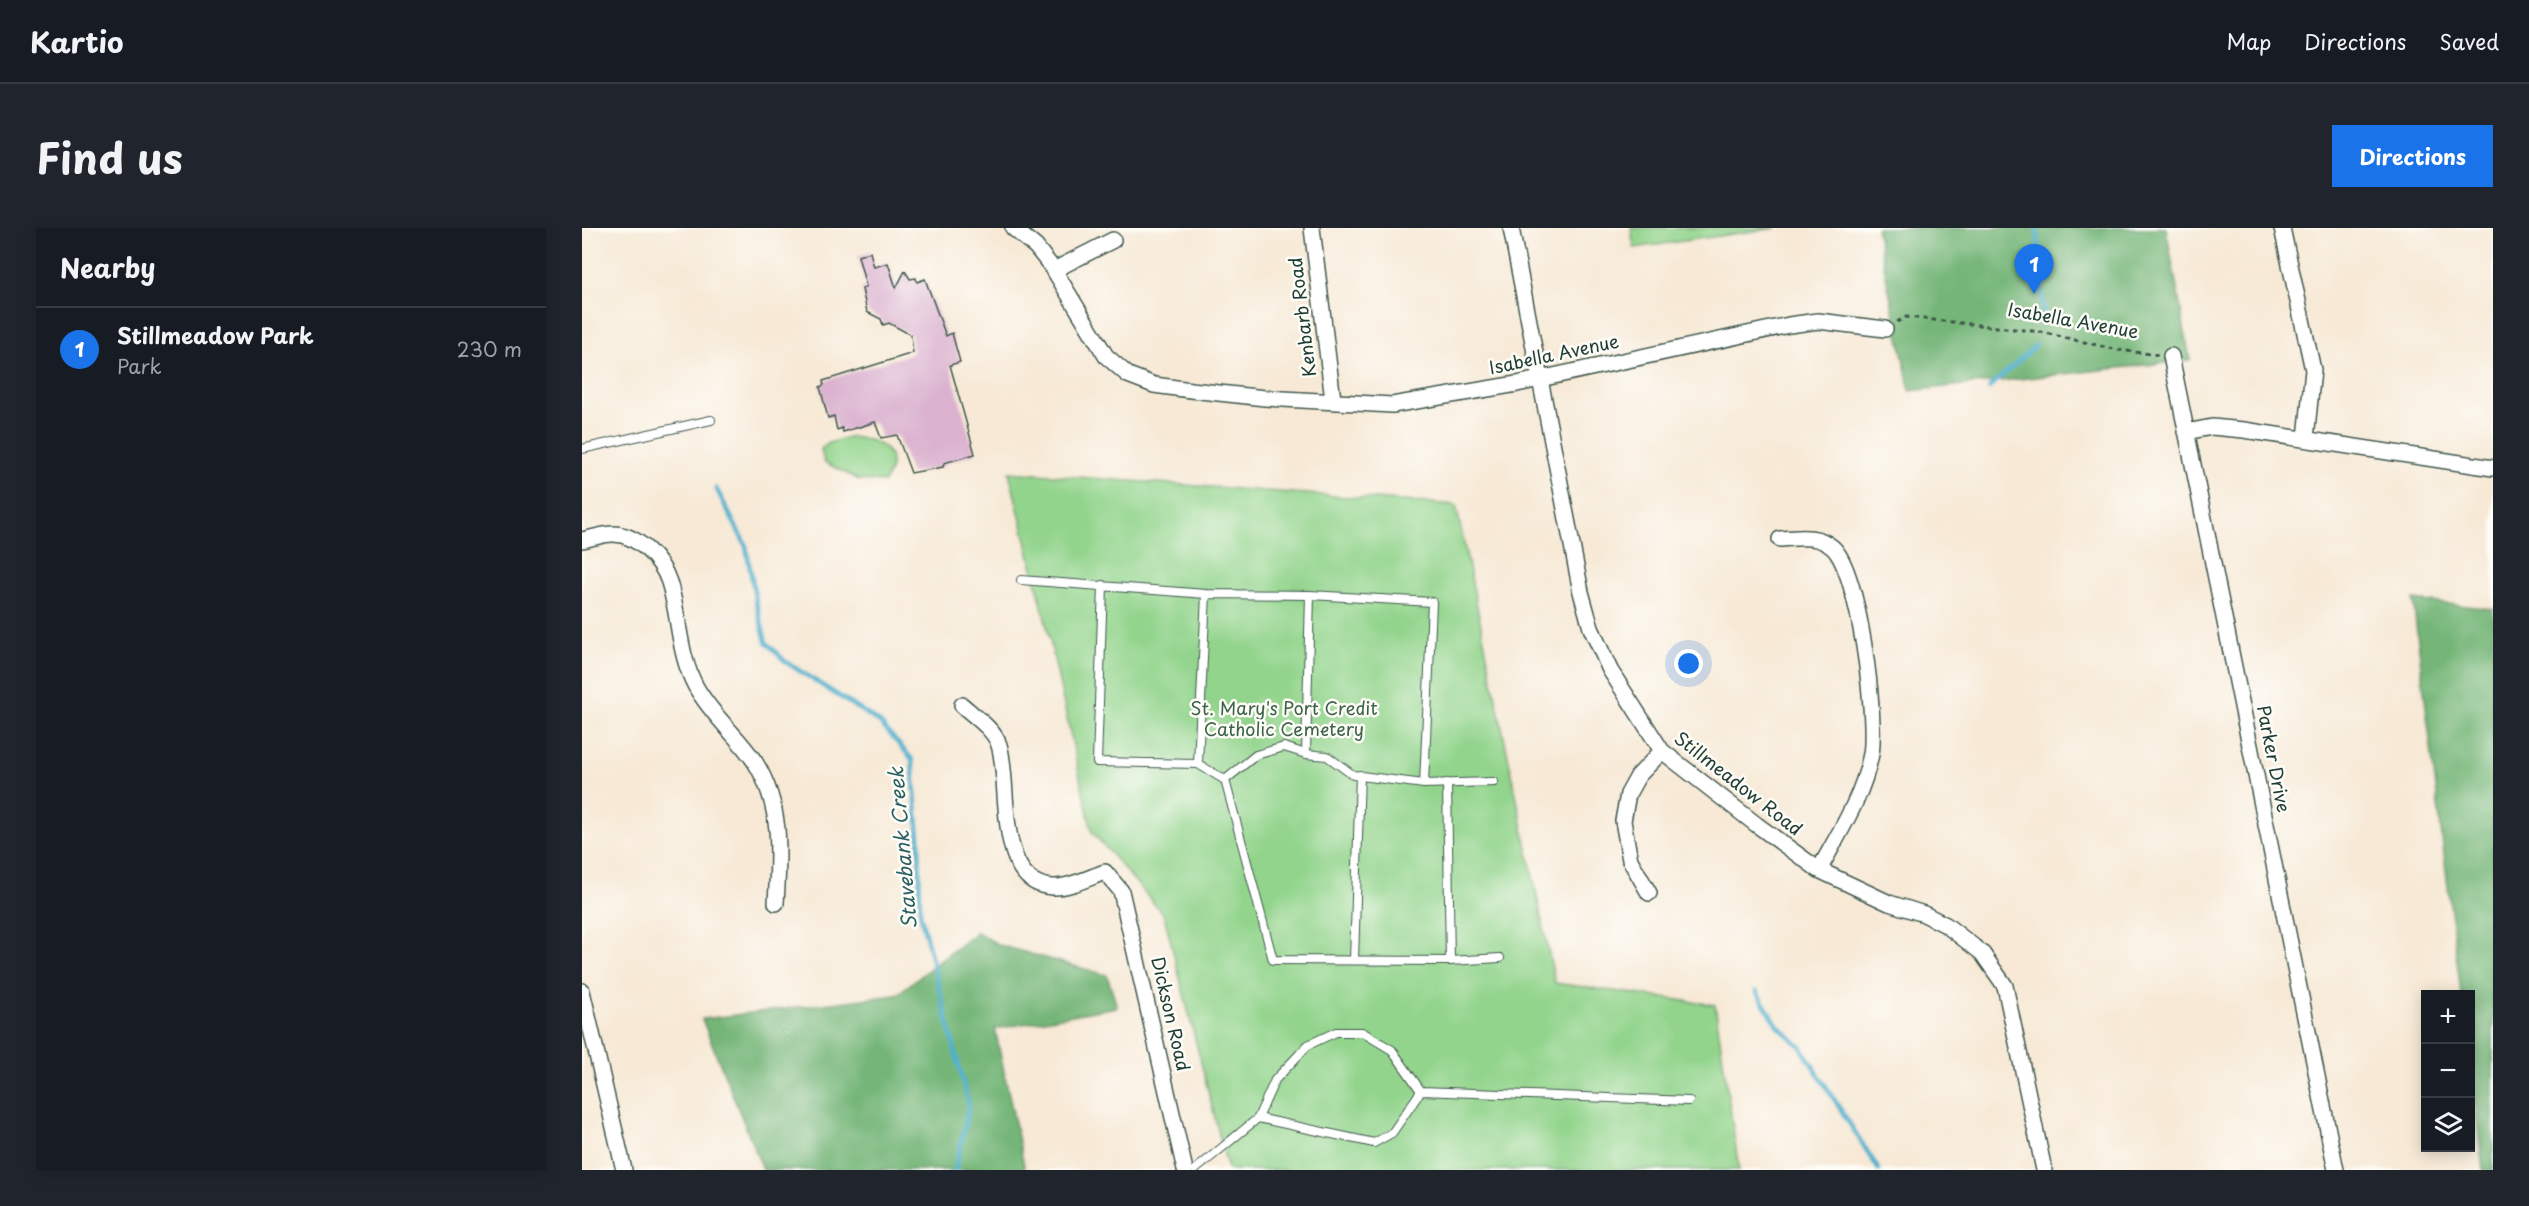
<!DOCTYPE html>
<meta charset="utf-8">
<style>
:root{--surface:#171b24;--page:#20242c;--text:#f1f3f6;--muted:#9ea1a6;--line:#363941;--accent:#1a73e8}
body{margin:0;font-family:"Playpen Sans",sans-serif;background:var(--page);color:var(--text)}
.controls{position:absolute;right:18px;bottom:18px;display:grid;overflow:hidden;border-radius:0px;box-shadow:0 3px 15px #0003}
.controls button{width:54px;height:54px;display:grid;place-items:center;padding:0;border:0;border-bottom:2px solid var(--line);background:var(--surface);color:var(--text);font:30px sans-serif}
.you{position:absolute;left:1107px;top:436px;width:21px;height:21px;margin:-15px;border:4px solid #fff;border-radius:50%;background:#1a73e8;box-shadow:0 0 0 9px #1a73e833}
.badge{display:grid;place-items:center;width:39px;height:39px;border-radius:50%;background:var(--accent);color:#fff;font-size:20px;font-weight:700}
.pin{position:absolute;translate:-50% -50px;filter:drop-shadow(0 2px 3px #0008)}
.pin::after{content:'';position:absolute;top:32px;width:21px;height:18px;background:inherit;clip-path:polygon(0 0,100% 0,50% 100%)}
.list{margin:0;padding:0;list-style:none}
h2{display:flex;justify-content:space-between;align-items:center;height:78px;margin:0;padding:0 24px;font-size:26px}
h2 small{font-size:20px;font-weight:400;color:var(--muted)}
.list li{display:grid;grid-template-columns:39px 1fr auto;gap:18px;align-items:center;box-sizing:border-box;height:84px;padding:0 24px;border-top:2px solid var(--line)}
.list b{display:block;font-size:22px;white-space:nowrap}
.list p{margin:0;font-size:20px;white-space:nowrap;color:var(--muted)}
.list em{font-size:20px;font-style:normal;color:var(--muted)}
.icon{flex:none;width:33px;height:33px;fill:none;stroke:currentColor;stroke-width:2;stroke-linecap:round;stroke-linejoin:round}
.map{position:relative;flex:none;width:1911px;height:942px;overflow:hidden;border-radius:0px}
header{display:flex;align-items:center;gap:36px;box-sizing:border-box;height:84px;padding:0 30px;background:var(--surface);border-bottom:2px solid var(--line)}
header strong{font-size:28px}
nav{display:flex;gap:33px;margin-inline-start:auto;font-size:21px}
.intro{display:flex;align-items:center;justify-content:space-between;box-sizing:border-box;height:144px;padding:0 36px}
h1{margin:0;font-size:42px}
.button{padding:15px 27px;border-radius:0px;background:var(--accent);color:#fff;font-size:21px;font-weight:700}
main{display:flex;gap:36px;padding:0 36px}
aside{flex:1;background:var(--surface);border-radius:0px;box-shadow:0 3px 15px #0003}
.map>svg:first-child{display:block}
.green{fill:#92d48c;stroke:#588860;stroke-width:1.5}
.forest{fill:#75b678;stroke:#4a7a56;stroke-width:1.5}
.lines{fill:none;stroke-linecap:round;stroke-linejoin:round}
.stream{stroke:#4fb0ce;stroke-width:4.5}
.building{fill:#dbb3d0}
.service-casing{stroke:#3f574c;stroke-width:10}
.minor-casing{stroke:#3f574c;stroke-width:18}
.path{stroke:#3f574c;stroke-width:3;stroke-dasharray:4.5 4.5;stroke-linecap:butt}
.service{stroke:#fff;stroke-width:8}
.minor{stroke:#fff;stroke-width:15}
.labels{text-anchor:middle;stroke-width:5;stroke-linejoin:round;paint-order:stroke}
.street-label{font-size:18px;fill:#1f3d34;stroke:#fdfcf7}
.park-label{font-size:18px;fill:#3c634a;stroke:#fdfcf7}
.water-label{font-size:20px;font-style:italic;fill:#2d6062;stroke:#fdfcf7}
</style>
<header>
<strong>Kartio</strong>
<nav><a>Map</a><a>Directions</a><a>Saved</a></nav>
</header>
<div class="intro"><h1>Find us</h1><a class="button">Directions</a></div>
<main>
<aside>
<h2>Nearby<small></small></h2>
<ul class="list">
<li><span class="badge">1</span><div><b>Stillmeadow Park</b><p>Park</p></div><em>230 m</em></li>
</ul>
</aside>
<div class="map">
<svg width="1911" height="942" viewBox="0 0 1911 942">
<rect width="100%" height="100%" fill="#fdfcf7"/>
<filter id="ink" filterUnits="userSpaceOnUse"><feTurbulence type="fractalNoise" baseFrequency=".0167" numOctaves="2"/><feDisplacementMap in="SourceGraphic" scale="12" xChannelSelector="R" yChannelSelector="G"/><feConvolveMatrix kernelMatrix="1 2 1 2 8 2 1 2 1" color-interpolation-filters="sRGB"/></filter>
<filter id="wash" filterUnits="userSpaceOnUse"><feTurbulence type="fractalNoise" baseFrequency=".008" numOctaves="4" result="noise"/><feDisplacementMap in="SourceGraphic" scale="24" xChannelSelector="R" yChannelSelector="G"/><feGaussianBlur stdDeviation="1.35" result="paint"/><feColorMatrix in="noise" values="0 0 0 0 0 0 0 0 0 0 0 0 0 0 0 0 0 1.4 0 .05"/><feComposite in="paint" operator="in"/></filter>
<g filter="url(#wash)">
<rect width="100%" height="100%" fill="#f7e9d6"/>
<path class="green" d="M1049 0H1194L1052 20Z
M268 209C295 211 323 223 302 254L277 252 242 234 239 221 247 215Z
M427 244 874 277 973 755 1133 777 1157 942H646L582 687 510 604 463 390Z"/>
<path class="forest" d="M1294 0H1584L1608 132 1328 163Z
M1831 372 1911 381V942H1901L1889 843 1888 766H1879Z
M395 704 417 717 525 747 535 779 413 801 443 942H181L120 791 314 767Z"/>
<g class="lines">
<path class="stream" d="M1455 0 1462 95
M1407 160 1454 117
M134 260 164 318 174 374 184 414 204 434 297 494 330 531 337 608 338 685 387 878 373 942
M1174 763 1196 798 1219 819 1297 942"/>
</g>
<g id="blocks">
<path class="building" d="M288 24 292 39 306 35 314 60 323 43 328 51 334 50 335 54 343 51 364 108 370 105 378 134 368 137 393 226 362 235 361 239 329 245 315 207 299 210 293 194 261 204 260 200 255 202 252 188 246 190 238 159 242 157 241 153 331 125 329 107 307 95 301 97 299 91 285 84 280 61 284 58 276 28Z"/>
</g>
</g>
<g filter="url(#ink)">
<use href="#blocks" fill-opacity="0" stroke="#3f574c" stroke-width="1.5"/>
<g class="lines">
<g class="service-casing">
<path id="service" d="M0 221 129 192
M439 352 624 366 728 367 850 374 842 556
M521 357 515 534 616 536 643 552
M724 526 728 367
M616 536 624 366
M912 554 842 556 771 547 745 528 724 526 702 519 674 527 643 552 691 732 868 733 918 730
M865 555 868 733
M772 732 778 547
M676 890 792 915 810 905 839 863
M613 942 676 890 693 852 726 817 754 804H780L810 822 839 863 1107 873"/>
</g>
<g class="minor-casing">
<path id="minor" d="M431 0 454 19 472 42 524 128 546 147 572 157 609 162 683 170 810 177 935 156 1207 97 1236 93 1303 101
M730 0 751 172
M929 0 999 364 1009 400 1028 442 1080 523 1175 597 1237 642 1307 675 1342 686 1364 697 1400 725 1423 758 1462 942
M1700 0 1731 142 1724 210
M472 42 531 12
M1589 128 1754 942
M1604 204 1630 199 1662 202 1911 240
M1198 311C1217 310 1235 306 1250 319 1277 341 1295 490 1289 526 1281 568 1257 605 1237 642
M0 312C10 310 21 306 31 306 55 306 80 332 87 354 98 389 96 426 114 459 131 489 156 508 173 534 201 579 197 626 194 675
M380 477C392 488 412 501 417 517 429 554 412 657 471 659 487 660 508 649 523 644L539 663 603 942
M1067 665 1048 632 1041 593 1046 566 1056 548 1080 523
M0 763 42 942"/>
</g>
<path class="path" d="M1315 94 1324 89 1459 104 1536 122 1577 127"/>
<use href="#service" class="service"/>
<use href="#minor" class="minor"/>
</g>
</g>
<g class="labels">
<g class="street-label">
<text transform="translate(721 89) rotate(-97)" y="6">Kenbarb Road</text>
<text transform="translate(1491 93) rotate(10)" y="6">Isabella Avenue</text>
<text transform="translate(972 127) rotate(-12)" y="6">Isabella Avenue</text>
<text transform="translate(1691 531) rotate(79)" y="6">Parker Drive</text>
<text transform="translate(1156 556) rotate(38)" y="6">Stillmeadow Road</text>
<text transform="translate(588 786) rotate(77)" y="6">Dickson Road</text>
</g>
<g class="park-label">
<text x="702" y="487">St. Mary's Port Credit<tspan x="702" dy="21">Catholic Cemetery</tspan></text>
</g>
<g class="water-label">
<text transform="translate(321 620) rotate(-95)" y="7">Stavebank Creek</text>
</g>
</g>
</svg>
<div class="controls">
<button>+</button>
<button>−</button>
<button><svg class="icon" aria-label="layers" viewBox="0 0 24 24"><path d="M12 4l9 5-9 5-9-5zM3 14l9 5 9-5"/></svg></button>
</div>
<div class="you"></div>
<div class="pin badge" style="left:1452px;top:66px">1</div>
</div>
</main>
